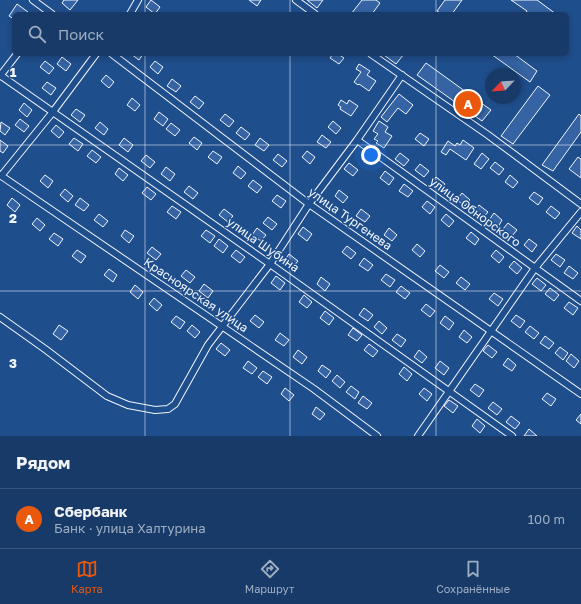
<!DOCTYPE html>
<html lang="ru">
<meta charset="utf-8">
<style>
:root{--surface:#173a69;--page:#20416f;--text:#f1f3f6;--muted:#9eadc0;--line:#36547d;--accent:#ea580c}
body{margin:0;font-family:"Golos Text",sans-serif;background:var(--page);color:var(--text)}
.compass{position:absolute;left:485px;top:68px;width:36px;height:36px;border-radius:50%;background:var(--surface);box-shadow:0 2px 6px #0003;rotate:245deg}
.you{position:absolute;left:371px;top:155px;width:14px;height:14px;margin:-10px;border:3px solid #fff;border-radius:50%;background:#1a73e8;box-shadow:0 0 0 6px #1a73e833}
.badge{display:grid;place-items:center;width:26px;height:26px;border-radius:50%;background:var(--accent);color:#fff;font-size:13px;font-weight:700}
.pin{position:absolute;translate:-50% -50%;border:2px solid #fff;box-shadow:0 1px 4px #0006}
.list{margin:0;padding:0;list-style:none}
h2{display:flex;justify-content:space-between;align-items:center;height:52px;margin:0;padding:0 16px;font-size:17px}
h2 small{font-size:13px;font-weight:400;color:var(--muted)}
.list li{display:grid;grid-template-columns:26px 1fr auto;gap:12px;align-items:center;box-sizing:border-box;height:60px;padding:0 16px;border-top:1px solid var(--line)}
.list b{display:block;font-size:15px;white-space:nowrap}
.list p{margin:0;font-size:13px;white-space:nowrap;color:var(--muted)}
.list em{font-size:13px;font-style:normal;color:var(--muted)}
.icon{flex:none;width:22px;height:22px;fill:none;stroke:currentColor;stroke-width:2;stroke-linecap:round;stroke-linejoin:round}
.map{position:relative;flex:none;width:581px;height:436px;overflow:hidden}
.search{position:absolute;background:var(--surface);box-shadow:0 2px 6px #0003;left:12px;right:12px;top:12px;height:44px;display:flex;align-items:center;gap:10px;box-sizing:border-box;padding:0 14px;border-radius:6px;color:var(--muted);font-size:15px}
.sheet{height:112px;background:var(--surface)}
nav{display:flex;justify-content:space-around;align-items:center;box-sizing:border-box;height:56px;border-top:1px solid var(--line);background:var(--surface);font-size:11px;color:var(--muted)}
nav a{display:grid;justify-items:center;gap:2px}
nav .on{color:var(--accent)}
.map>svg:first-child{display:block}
.building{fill:#3563a3;stroke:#f2f6ff}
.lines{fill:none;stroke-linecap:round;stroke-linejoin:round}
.minor-casing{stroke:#f2f6ff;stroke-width:8}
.minor{stroke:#1f4e8c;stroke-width:6}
.grid{fill:none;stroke:#f2f6ff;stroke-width:1;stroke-opacity:0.55}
.labels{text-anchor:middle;stroke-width:3;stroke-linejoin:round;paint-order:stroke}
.street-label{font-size:12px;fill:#f2f6ff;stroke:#1f4e8c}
.grid-label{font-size:13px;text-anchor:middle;font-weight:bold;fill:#f2f6ff;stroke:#1f4e8c;stroke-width:3;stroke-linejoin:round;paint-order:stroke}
</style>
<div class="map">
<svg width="581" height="436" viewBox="0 0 581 436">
<rect width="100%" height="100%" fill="#1f4e8c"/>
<path class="building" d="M64 0H78L70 10 62 3Z
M151 0 160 7 155 14 146 7Z
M249 0H261L257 6Z
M307 0H323L317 8Z
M362 0H376L380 3 372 14H351Z
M445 0H462L452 14H442L437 11Z
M511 0H537L556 14H525L527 11Z
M17 4 28 12 26 14H14V19L9 16Z
M131 54H143L139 60Z
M333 54H338L344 58 339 64 330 58Z
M385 54H404L396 64 384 55Z
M491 54H514L537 71 530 82Z
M62 57 71 64 66 71 57 64Z
M45 61 54 68 49 74 40 67Z
M155 61 163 67 158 74 150 67Z
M426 63 491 110 482 121 417 75Z
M359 64 370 71 367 75 376 81 369 91 359 84 358 85 354 82 361 72 356 69Z
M106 75 114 82 109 88 101 81Z
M172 79 181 86 176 92 167 86Z
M47 82 56 88 51 95 42 88Z
M538 86 550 95 513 144 501 136Z
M399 94 413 105 406 114 398 108 387 122 381 117Z
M195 96 204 103 199 109 190 102Z
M132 98 140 105 135 111 127 105Z
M341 100 347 104 349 100 358 106 351 116 340 109 341 107 338 105Z
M24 103 32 110 27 117 19 110Z
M76 109 85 115 80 122 71 115Z
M159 112 168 119 163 126 154 119Z
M225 114 234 121 229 127 220 120Z
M579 114 581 116V132L553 171 542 165Z
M20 119 29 126 24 132 15 125Z
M333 121 341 128 336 134 328 127Z
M379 121 388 127 385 132 392 136 384 148 376 143 378 141 374 139 378 134 373 131Z
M1 122 10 128 5 135 0 131Z
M100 122 108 129 104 135 95 128Z
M171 123 180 130 175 136 166 129Z
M56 125 64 132 59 138 51 131Z
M241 127 250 134 245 140 236 133Z
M420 133 429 139 424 146 415 139Z
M322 135 331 142 326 148 317 142Z
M194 137 202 143 197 150 189 143Z
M74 138 83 144 78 151 69 144Z
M124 138 133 145 128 152 119 145Z
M260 138 269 145 264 151 255 145Z
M0 140 8 146 3 153 0 151Z
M463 140 474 148 466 160 450 149 446 155 441 152 448 141 455 146 457 143 460 145Z
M92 150 101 157 96 163 87 156Z
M213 151 222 157 217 164 208 157Z
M307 151 315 157 310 164 302 157Z
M400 153 409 160 404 166 395 159Z
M482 153 489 159 481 169 474 164Z
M278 154 287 161 282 167 273 160Z
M146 155 155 162 150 168 141 161Z
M578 157 581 159V178L569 169Z
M495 162 504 169 499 175 490 168Z
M349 163 358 170 353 176 344 169Z
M420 164 429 171 424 177 415 170Z
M238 166 246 173 241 179 233 173Z
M166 167 175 174 170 181 161 174Z
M119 168 128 175 123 181 115 174Z
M385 171 394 178 389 185 380 178Z
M45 175 53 181 48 188 40 181Z
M510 175 518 182 513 188 505 182Z
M436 177 445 184 440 190 431 183Z
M253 180 262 187 257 193 248 186Z
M404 184 413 191 408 197 399 191Z
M189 186 198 193 193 199 184 192Z
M147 187 156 194 151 200 142 193Z
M65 189 73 196 68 202 60 195Z
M339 190 348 197 343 203 335 196Z
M534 192 543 198 538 205 529 198Z
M462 193 470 200 465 206 457 200Z
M277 195 286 201 281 208 272 201Z
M12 198 20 205 15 212 7 205Z
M80 198 89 205 84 211 75 205Z
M427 201 435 207 430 214 422 207Z
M479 205 488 212 483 218 474 211Z
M172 206 181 212 176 219 167 212Z
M551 206 560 213 555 219 546 212Z
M224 209 233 216 228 222 219 215Z
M361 209 370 216 365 222 356 216Z
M494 213 502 220 498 227 489 220Z
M99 214 108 221 103 227 94 220Z
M446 214 454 221 449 227 441 220Z
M268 217 277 224 272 230 263 223Z
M37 218 45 225 40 231 32 224Z
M508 223 517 230 512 236 503 229Z
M577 226 581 230V239L572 233Z
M303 227 312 234 307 241 298 234Z
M257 228 266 235 261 241 252 235Z
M389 228 397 235 392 241 384 235Z
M125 230 134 236 129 243 121 236Z
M206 230 215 236 210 243 201 236Z
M471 232 479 239 475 245 466 238Z
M54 233 63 239 58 246 49 239Z
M219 239 228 246 223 253 214 246Z
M529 239 537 245 532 252 524 245Z
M417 244 425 251 420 257 412 250Z
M347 246 356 253 351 259 342 252Z
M152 247 161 254 156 260 147 253Z
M77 250 86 256 81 263 72 256Z
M236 250 245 257 240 263 231 256Z
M496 250 504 257 499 263 491 256Z
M289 254 298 261 293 267 284 261Z
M556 254 565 260 560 267 551 260Z
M364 258 373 265 368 271 359 265Z
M514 261 522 268 517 274 509 267Z
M440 265 449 272 444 278 435 271Z
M569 266 578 273 573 279 564 273Z
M109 269 117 275 113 282 104 275Z
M186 270 195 277 190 283 181 276Z
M386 274 395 280 390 287 381 280Z
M276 276 285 283 280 290 271 283Z
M321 277 330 284 325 291 317 284Z
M461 277 470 284 465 290 456 283Z
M537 278 546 285 541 291 532 284Z
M204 284 213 291 208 298 199 291Z
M135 285 143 292 138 299 130 292Z
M401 286 410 293 405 299 396 292Z
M550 288 559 295 554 301 545 294Z
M494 293 503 299 498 306 489 299Z
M304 295 312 302 307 308 299 302Z
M154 298 162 305 157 311 149 304Z
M569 302 578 308 573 315 564 308Z
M426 304 435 311 430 317 421 310Z
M364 308 373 315 368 321 359 315Z
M325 311 334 318 329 325 320 318Z
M255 315 264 322 259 328 250 321Z
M516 315 525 321 520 328 511 321Z
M176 316 185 322 180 329 171 322Z
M445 316 454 323 449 330 440 323Z
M379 321 387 328 382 334 374 327Z
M59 325 68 331 61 340 53 334Z
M192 325 200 332 195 338 187 331Z
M530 326 539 333 534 339 525 332Z
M353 328 362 335 357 341 348 335Z
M464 330 472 337 467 343 459 337Z
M280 333 289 340 284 346 275 340Z
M397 334 406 340 401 347 392 340Z
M545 336 554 343 549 349 540 343Z
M221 343 230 350 225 356 216 349Z
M369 344 378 351 373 357 364 350Z
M488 345 497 352 492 358 483 351Z
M560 347 568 353 563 360 555 353Z
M298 350 307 357 302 364 293 357Z
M419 350 427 357 422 363 414 357Z
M571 354 579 361 574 368 566 361Z
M508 358 516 365 512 371 503 365Z
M248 361 257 368 252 374 243 368Z
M440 361 449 368 444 375 435 368Z
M322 365 331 371 326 378 318 371Z
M404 367 412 374 407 381 399 374Z
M263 371 272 377 267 384 258 377Z
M337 375 345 382 340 388 332 381Z
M475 384 484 390 479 397 470 390Z
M351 386 359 392 355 399 346 392Z
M285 388 294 395 289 401 281 394Z
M424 388 432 394 427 401 419 394Z
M547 393 556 399 551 406 542 399Z
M363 396 372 403 367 409 358 403Z
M449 400 458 406 453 413 444 406Z
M493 402 502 409 497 415 488 408Z
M316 407 325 414 320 420 312 414Z
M581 414V424L576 420Z
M511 416 520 423 515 429 506 422Z
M477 419 485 426 480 433 472 426Z
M529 429 537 436H524Z"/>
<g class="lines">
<g class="minor-casing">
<path id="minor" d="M33 0 52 14
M296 0 315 14
M130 14 138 0
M112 54 309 204 581 394
M371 54 488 135 581 204
M0 75 270 264 512 436
M0 76 17 54
M357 140 581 301
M0 175 314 389 377 436
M1 176 52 113 96 54
M0 317 45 349 107 396 128 405 155 410 168 409 175 404 208 345 270 264 309 204 357 140 402 75
M418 436 535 268 581 212"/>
</g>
<use href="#minor" class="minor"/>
</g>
<path class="grid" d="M145 0V14M290 0V14M436 0V14M145 54V436M290 54V436M436 54V436M0 145H581M0 291H581"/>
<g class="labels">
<g class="street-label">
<text transform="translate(475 212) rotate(36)" y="4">улица Обнорского</text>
<text transform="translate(350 219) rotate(35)" y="4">улица Тургенева</text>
<text transform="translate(263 245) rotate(35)" y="4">улица Шубина</text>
<text transform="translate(196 295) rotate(34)" y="4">Красноярская улица</text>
</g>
</g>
<g class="grid-label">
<text x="13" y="77">1</text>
<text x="13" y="223">2</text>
<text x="13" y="368">3</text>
</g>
</svg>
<svg class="compass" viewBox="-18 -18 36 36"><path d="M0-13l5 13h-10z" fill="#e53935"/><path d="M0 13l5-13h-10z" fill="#9eadc0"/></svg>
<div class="you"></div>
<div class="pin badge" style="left:468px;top:104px">A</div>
<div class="search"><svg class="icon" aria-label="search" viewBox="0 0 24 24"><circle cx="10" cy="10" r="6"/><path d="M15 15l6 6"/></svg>Поиск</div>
</div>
<section class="sheet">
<h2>Рядом<small></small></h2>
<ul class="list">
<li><span class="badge">A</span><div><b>Сбербанк</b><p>Банк · улица Халтурина</p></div><em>100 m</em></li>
</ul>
</section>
<nav>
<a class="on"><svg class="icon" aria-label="map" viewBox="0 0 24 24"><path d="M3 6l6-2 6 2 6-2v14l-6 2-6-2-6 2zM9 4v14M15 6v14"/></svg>Карта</a>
<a><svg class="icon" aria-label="directions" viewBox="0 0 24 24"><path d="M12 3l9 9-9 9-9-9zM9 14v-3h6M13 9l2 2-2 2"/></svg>Маршрут</a>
<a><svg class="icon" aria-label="saved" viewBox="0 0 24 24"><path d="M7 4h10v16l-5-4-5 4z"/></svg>Сохранённые</a>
</nav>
